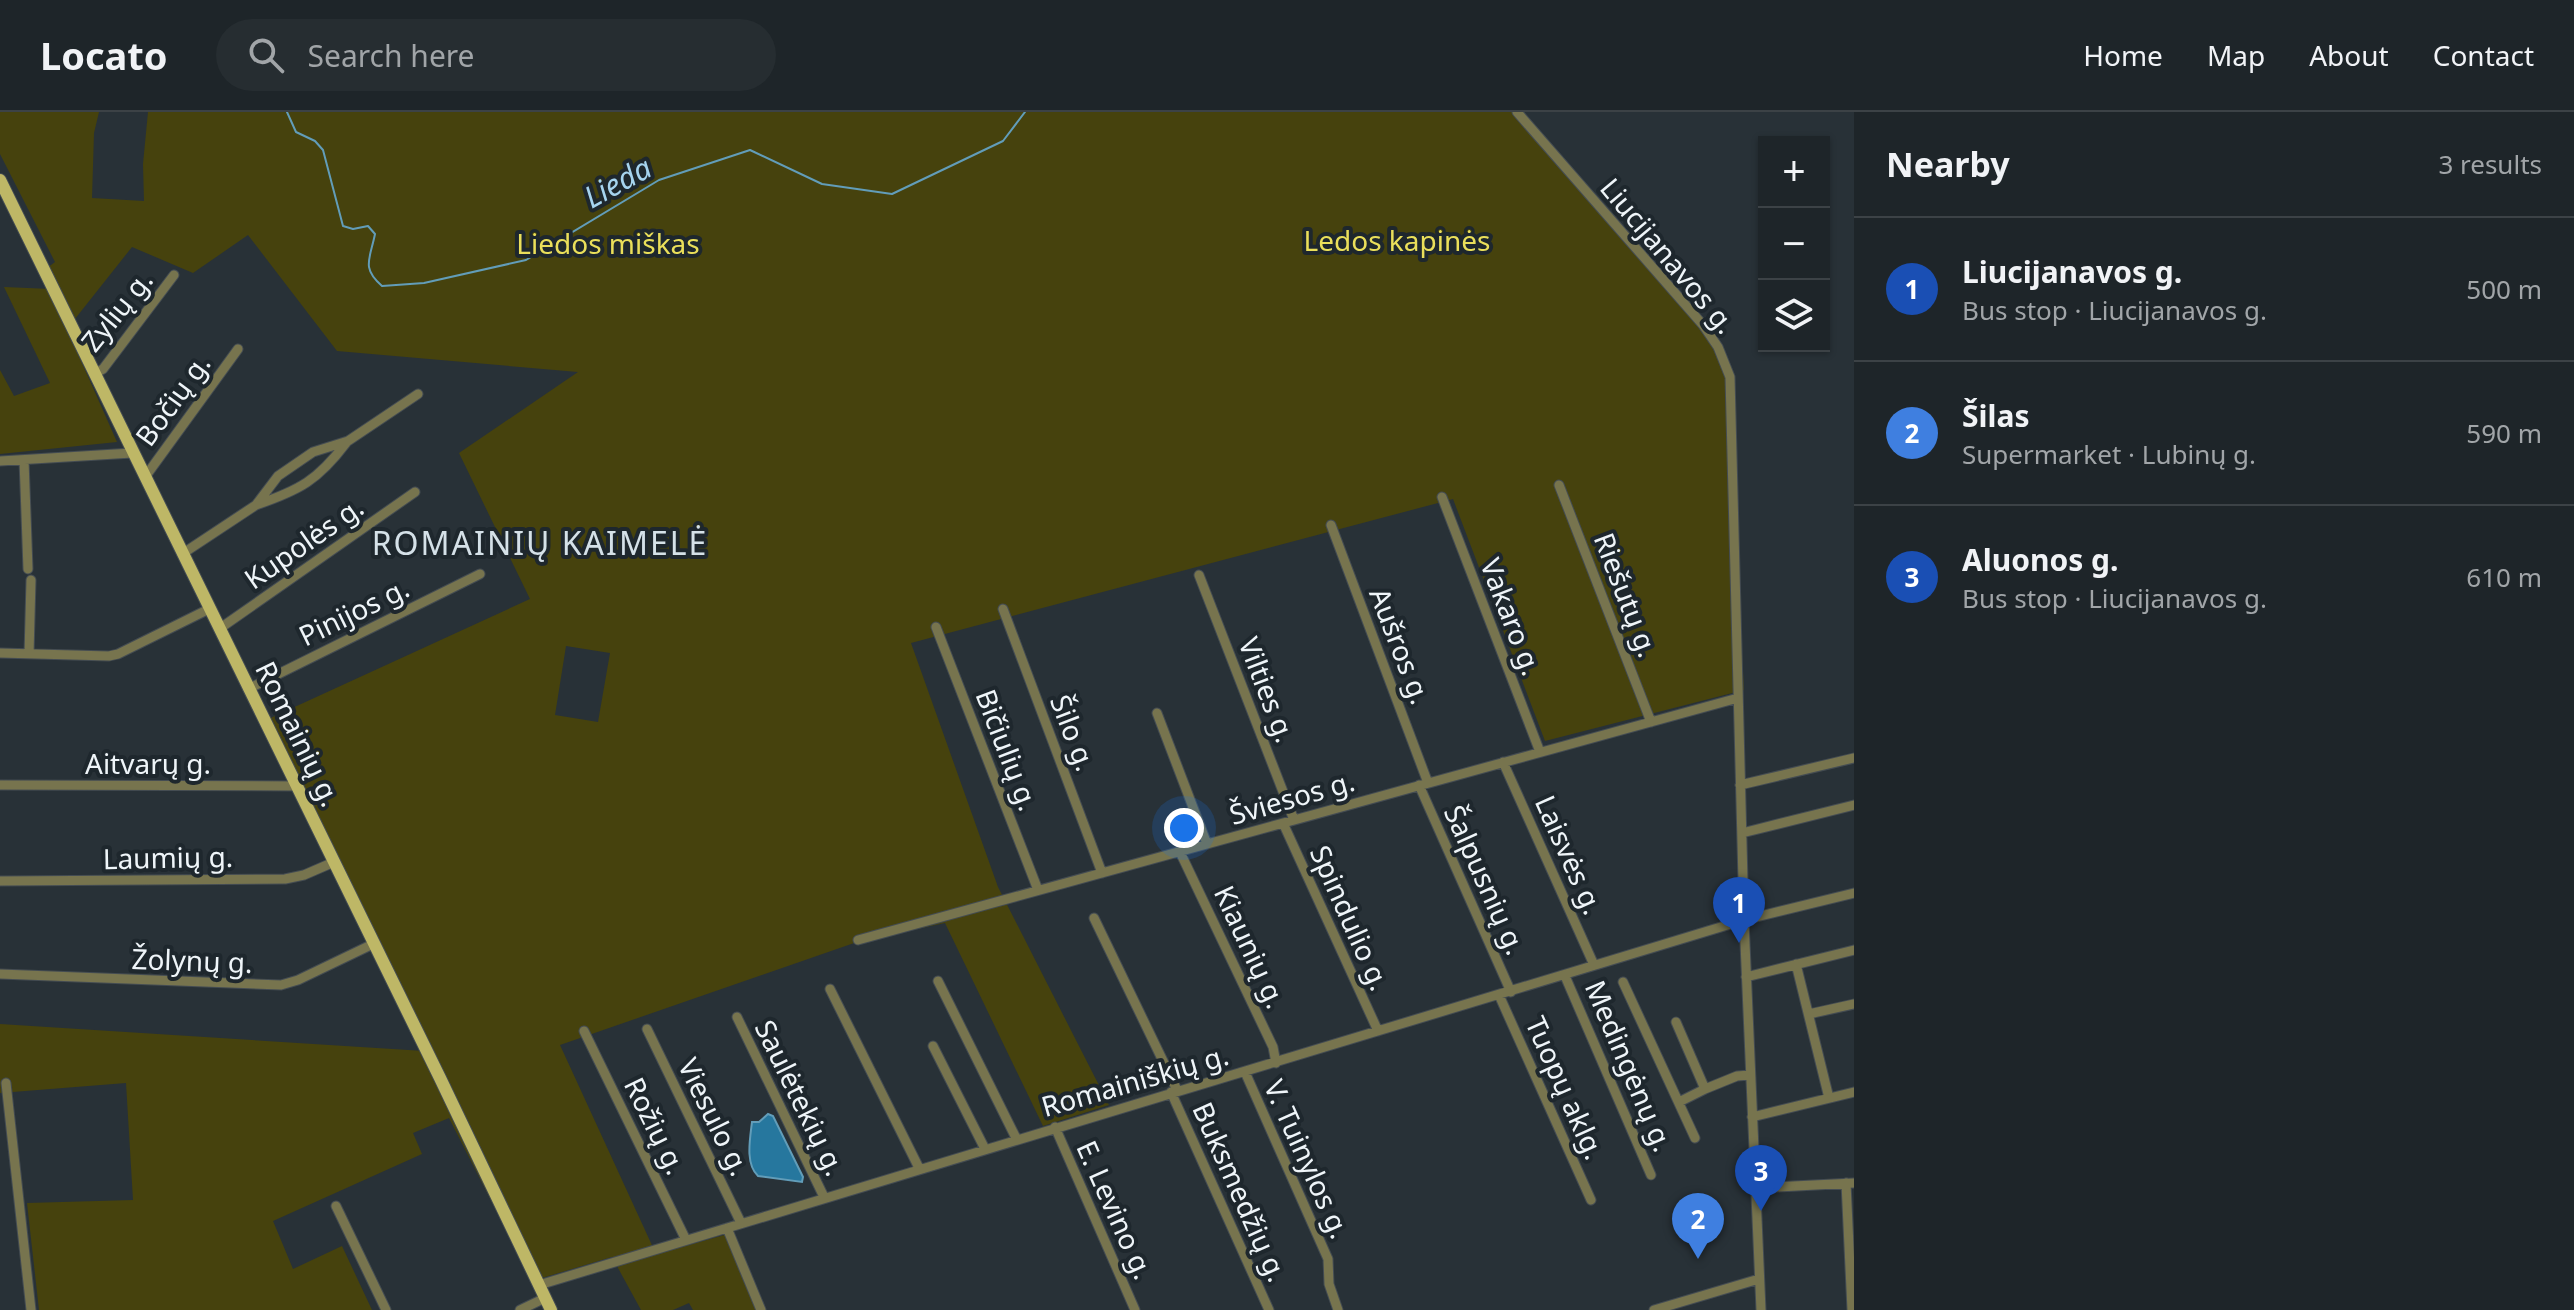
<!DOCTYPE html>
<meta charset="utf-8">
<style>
:root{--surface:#1e2529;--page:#262d31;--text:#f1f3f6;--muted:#a1a5a8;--line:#3c4246;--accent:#c6bc3c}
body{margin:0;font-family:"Noto Sans",sans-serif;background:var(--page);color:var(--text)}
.controls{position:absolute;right:24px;top:24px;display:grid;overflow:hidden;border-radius:0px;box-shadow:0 2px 6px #0004}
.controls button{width:72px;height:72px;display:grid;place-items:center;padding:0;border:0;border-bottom:2px solid var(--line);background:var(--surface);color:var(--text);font:40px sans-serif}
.you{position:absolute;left:1184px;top:716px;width:28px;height:28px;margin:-20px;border:6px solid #fff;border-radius:50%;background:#1a73e8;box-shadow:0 0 0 12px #1a73e833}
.badge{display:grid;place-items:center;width:52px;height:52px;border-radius:50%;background:var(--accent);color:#fff;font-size:26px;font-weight:700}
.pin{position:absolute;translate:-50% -66px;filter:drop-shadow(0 2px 4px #0008)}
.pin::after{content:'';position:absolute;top:42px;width:28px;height:24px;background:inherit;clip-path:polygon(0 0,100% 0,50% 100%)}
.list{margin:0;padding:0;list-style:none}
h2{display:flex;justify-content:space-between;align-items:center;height:104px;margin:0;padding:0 32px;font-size:34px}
h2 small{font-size:26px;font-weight:400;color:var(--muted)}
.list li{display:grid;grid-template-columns:52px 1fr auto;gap:24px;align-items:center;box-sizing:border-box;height:144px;padding:0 32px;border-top:2px solid var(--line)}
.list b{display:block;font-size:30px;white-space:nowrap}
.list p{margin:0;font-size:26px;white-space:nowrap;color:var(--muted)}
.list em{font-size:26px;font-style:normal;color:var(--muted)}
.icon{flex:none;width:44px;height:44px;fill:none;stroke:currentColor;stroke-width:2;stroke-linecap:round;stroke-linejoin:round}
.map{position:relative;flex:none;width:1854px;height:1198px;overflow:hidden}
header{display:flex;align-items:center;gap:48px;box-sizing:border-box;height:112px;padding:0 40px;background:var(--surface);border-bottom:2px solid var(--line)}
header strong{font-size:38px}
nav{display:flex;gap:44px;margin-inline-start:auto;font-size:28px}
.search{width:560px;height:72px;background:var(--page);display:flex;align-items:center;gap:20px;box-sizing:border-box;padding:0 28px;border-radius:44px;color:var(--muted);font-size:30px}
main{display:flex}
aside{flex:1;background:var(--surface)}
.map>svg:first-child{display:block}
.green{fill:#46420d;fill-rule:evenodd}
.water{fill:#26779e;stroke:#629db9;stroke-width:2}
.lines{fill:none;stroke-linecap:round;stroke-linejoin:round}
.stream{stroke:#629db9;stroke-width:2}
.minor-casing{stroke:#444c52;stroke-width:11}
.major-casing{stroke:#444c52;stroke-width:14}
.minor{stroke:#77744e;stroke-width:9}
.major{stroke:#beb766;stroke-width:12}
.labels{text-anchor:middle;stroke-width:8;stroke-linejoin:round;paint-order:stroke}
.park-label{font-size:28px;fill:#eadf5a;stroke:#1e272d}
.street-label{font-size:28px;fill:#eff5f9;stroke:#1e272d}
.water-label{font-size:30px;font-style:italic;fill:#a6d4ef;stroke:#1e272d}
.quarter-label{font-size:32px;letter-spacing:2px;fill:#d5e1e8;stroke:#1e272d}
</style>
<header>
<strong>Locato</strong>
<div class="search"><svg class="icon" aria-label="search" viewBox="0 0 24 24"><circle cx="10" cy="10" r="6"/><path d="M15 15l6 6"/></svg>Search here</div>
<nav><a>Home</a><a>Map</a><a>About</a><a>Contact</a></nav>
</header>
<main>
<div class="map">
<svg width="1854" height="1198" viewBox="0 0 1854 1198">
<rect width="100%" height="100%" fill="#283137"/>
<path class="green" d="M0 0H99L94 21 92 86 144 89 143 52 148 0H1517L1703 213 1727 254 1744 578 1545 629 1453 387 911 531 998 775 1109 993 1043 1014 945 811 857 830 560 933 656 1142 728 1122 758 1198H693L689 1191 673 1198H641L612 1145 532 1169 449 1006 413 1021 422 1042 273 1109 293 1157 342 1134 372 1198H39L27 1091 133 1088 126 971 0 981V912L424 939 264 609 530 487 459 341 578 260 337 239 248 123 193 161 132 135 67 217 117 330 0 342V258L14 284 50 271 4 175 51 177 43 159 55 150 0 42ZM566 534 610 541 598 610 555 603Z"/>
<path class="water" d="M768 1002 773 1004 803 1065 802 1070 758 1064C745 1052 750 1027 752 1010H759Z"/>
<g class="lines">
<path class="stream" d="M287 0 296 20 315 29 323 38 343 114 353 117 368 114 375 122C370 147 361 156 382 174L424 171 526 148 659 68 750 38 822 72 892 82 1003 29 1025 0"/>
<g class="minor-casing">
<path id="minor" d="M1517 0 1703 213 1718 235 1730 265 1744 808 1761 1198
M94 262 103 257 174 163
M24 348 28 457
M0 349 132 341
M145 365 238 237
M1559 373 1651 610
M1442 385 1540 640
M256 393C300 378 318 368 346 331
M1331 413 1428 671
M182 442 256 393 278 364 313 340 348 329 418 282
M1199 463 1294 708
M1003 497 1102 761
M936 515 1038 778
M219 517 415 380
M0 541 109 544 118 542 209 497
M29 542 31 468
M248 577 480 462
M1157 601 1207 732
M1503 650 1594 853
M0 673 297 674
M1419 673 1511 880
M1740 673 1854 646
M1283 711 1378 919
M1742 721 1854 693
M1180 740 1273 935 1276 951
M0 769 285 767 304 763 334 750
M1094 806 1177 978
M858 828 1738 586
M1796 852 1829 986
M0 862 281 873 298 868 373 832
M1565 864 1651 1063
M1746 865 1854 838
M938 869 1017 1028
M1623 870 1695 1026
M830 877 919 1056
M1499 883 1591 1088
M1809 902 1854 892
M737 905 824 1085
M1676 910 1705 977 1737 964 1750 963
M647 917 741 1111
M584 919 686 1128
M933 934 985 1037
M1245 960 1328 1147 1329 1172 1338 1198
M6 971 31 1198
M1171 980 1269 1198
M1679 990 1705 977
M1752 1005 1854 980
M1055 1015 1135 1198
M1846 1071 1852 1198
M1756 1076 1854 1071
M336 1094 386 1198
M727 1116 761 1198
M539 1173 1744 808 1854 781
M520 1198 545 1186
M1654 1198 1759 1167"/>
</g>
<g class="major-casing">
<path id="major" d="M0 68 440 966 551 1198"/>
</g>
<use href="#minor" class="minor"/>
<use href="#major" class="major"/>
</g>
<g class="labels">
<g class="park-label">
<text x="1397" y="139">Ledos kapinės</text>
<text x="608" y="142">Liedos miškas</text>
</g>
<g class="street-label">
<text transform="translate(1668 144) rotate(50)" y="10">Liucijanavos g.</text>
<text transform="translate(117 199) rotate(-51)" y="10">Zylių g.</text>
<text transform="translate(173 288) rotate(-54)" y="10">Bočių g.</text>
<text transform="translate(304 431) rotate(-35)" y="10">Kupolės g.</text>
<text transform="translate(1626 483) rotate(69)" y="10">Riešutų g.</text>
<text transform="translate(354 500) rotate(-26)" y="10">Pinijos g.</text>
<text transform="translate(1511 505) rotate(69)" y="10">Vakaro g.</text>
<text transform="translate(1400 534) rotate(69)" y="10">Aušros g.</text>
<text transform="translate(1267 578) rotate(69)" y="10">Vilties g.</text>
<text transform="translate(1073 621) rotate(69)" y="10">Šilo g.</text>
<text transform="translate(298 622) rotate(64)" y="10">Romainių g.</text>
<text transform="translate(1007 638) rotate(69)" y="10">Bičiulių g.</text>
<text x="148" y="662">Aitvarų g.</text>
<text transform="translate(1292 686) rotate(-16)" y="10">Šviesos g.</text>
<text transform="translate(1569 743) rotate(66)" y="10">Laisvės g.</text>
<text transform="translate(168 746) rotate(-1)" y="10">Laumių g.</text>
<text transform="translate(1485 768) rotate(66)" y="10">Šalpusnių g.</text>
<text transform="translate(1350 806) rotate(66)" y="10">Spindulio g.</text>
<text transform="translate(1250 835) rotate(65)" y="10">Kiaunių g.</text>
<text transform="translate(192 849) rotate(2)" y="10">Žolynų g.</text>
<text transform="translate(1629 954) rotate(67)" y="10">Medingėnų g.</text>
<text transform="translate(1135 969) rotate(-16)" y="10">Romainiškių g.</text>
<text transform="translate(1565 976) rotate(66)" y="10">Tuopų aklg.</text>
<text transform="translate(800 986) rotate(64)" y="10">Saulėtekių g.</text>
<text transform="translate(714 1005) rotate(64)" y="10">Viesulo g.</text>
<text transform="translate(655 1014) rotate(64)" y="10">Rožių g.</text>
<text transform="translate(1307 1047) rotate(66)" y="10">V. Tuinylos g.</text>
<text transform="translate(1240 1080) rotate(66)" y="10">Buksmedžių g.</text>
<text transform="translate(1115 1098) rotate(66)" y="10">E. Levino g.</text>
</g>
<g class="water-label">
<text transform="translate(618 71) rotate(-29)" y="10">Lieda</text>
</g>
<g class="quarter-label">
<text x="540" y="443">ROMAINIŲ KAIMELĖ</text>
</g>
</g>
</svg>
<div class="controls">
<button>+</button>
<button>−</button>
<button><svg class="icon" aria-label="layers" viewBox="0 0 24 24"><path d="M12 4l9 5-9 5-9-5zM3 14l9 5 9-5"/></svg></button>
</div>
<div class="you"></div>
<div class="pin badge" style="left:1739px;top:831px;background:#1a4fb4">1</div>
<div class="pin badge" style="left:1698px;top:1147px;background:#3f7fe0">2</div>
<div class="pin badge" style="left:1761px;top:1099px;background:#1a4fb4">3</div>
</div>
<aside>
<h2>Nearby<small>3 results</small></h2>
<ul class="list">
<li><span class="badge" style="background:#1a4fb4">1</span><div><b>Liucijanavos g.</b><p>Bus stop · Liucijanavos g.</p></div><em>500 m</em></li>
<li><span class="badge" style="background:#3f7fe0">2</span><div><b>Šilas</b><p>Supermarket · Lubinų g.</p></div><em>590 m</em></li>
<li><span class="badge" style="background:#1a4fb4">3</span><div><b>Aluonos g.</b><p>Bus stop · Liucijanavos g.</p></div><em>610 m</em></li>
</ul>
</aside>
</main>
